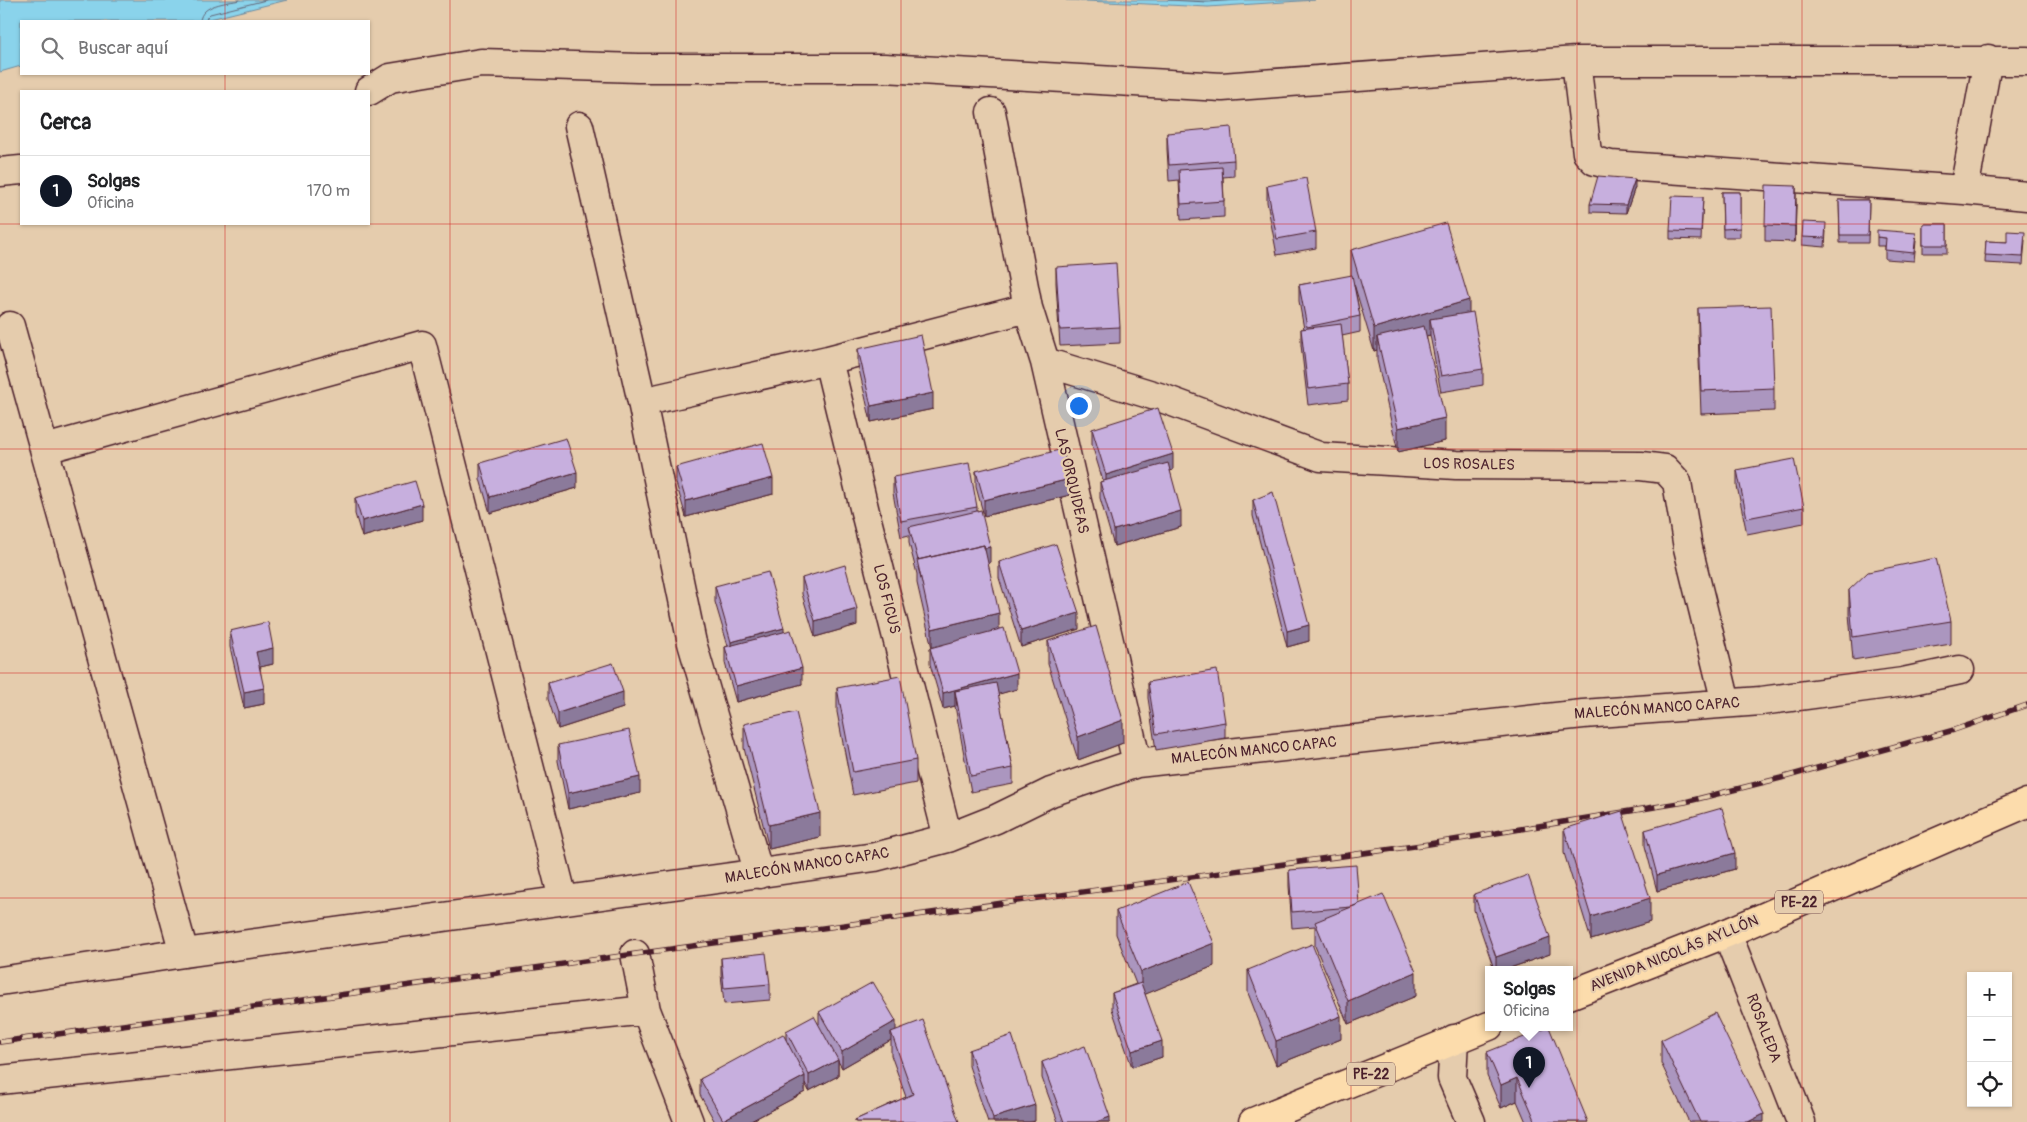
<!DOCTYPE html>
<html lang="es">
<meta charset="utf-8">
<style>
:root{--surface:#fff;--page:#f2f2f2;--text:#202124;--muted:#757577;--line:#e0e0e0;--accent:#111827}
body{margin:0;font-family:Pangolin,sans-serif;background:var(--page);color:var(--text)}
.controls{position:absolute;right:15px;bottom:15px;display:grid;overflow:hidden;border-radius:0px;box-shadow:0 1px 4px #0004}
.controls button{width:45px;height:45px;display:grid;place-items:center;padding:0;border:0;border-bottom:1px solid var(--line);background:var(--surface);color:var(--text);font:25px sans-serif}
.you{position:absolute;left:1078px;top:405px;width:18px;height:18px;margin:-12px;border:4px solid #fff;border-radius:50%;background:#1a73e8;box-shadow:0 0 0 8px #1a73e833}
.badge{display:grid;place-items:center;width:32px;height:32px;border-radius:50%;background:var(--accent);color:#fff;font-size:16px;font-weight:700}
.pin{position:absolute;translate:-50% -41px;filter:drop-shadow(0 1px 2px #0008)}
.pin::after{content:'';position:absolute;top:26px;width:18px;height:15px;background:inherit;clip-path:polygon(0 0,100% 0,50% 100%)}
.popup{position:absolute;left:1485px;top:966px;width:88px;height:65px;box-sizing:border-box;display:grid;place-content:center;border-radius:0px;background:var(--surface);filter:drop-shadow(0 1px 4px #0005);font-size:16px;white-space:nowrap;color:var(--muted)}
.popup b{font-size:19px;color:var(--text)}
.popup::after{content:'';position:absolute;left:50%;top:100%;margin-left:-10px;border:10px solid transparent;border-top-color:var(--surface)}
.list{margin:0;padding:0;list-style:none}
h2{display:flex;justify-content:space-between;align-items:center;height:65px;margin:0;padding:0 20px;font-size:21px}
h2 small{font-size:16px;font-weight:400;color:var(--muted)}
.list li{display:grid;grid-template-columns:32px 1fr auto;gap:15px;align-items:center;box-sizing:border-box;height:70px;padding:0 20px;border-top:1px solid var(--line)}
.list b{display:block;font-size:19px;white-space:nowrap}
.list p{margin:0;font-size:16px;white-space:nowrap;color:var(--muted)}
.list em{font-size:16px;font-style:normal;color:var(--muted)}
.icon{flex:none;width:28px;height:28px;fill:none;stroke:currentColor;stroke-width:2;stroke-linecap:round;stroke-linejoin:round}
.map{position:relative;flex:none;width:2027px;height:1122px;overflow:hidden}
.search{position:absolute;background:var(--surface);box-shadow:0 1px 4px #0004;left:20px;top:20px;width:350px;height:55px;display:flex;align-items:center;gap:12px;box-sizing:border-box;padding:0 18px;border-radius:0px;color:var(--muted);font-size:19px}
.panel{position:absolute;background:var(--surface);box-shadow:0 1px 4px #0004;left:20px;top:90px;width:350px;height:135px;border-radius:0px}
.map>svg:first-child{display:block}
.water{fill:#8ad3eb;stroke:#708b9e}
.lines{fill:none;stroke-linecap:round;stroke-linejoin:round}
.shore{stroke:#646778;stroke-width:1}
.street-casing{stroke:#4a1f2b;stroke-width:31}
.highway-casing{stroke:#4a1f2b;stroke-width:31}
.street{stroke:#e5ccad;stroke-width:28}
.highway{stroke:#fcdcac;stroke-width:28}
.rail-casing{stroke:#4a1f2b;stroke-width:5.5}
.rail{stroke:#e5ccad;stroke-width:4;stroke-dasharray:11;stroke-linecap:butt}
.wall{fill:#ab96bf;stroke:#4a1f2b}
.shaded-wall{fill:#8b7a9b;stroke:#4a1f2b}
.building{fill:#c7afde;stroke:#4a1f2b}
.grid{fill:none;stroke:#d62828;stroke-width:1;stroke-opacity:0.55}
.labels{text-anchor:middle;stroke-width:4.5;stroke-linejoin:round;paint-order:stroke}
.shield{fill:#e5ccad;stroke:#785352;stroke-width:1}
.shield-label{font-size:14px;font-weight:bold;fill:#4a1f2b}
.street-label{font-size:15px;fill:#4a1f2b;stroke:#e5ccad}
</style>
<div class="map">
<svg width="2027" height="1122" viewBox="0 0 2027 1122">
<rect width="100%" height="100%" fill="#e5ccad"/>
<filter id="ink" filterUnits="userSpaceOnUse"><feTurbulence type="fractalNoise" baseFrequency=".02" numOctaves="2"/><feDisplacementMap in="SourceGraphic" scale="10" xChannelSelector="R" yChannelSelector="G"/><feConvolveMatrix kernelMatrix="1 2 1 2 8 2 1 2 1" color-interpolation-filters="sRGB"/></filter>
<g filter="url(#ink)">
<path class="water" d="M0 0H287L202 21H21V66L0 72Z
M1066 0H1315L1208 7Z"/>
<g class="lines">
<path class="shore" d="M1168 0 1208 2 1239 0
M200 21C201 4 227 3 240 0
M206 21 207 17 210 14 266 0"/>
<g class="street-casing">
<path id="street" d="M1576 61 1587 153 1595 161 1611 165 1964 190 2027 196
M369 91 390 78 481 63 638 68H884L1222 87 1576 61H2027
M991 112 1028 308 1045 362 1137 763
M579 126 642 402 692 643 759 874
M0 172 21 170
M1964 190 1988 59
M10 326 184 953
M828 360 865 512 948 838
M1045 362 1162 398 1321 457 1456 465 1641 466 1665 469 1677 482 1688 548 1726 703
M642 402 828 360 1028 308
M45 449 422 345 563 899
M1727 933 1801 1122
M635 954 646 1010 689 1122
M0 981 184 953 875 857 948 838 996 819 1051 792 1137 763 1583 714 1761 701 1903 682 1960 670
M1454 1039 1452 1078 1471 1122
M0 1080 646 1010"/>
</g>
<g class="highway-casing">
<path id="highway" d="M1569 995 1727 933 2027 803
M1253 1122 1489 1026"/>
</g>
<use href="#street" class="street"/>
<use href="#highway" class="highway"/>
<g class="rail-casing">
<path id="rail" d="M0 1042 1429 844 1685 802 1781 778 1954 730 2027 705"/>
</g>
<use href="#rail" class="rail"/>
</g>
<path class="wall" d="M1167 133 1234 160V176L1223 177 1224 201V217L1181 220 1179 180 1169 181 1167 149Z
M1267 186 1316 232V248L1277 255 1267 202Z
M1635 187 1626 213 1590 212V204Z
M1722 192H1740V237H1723Z
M1703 197 1701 240 1670 239V231Z
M1839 200H1869L1868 243H1840Z
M1796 202 1795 242 1765 241V225Z
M1923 224H1947V253H1923Z
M1826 231 1825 247 1802 245V237Z
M1877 237 1916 241 1914 261 1885 259V246H1877Z
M2025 240 2023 265 1985 263 1986 241 2007 242Z
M1351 250 1469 312 1483 369V385L1441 392 1430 335 1426 336 1445 441 1398 452 1377 360V350L1374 351 1354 284 1360 316V332L1342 336 1348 384V400L1308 405 1301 345V329H1304L1299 301V285L1351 276Z
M1056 267 1120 327V343L1060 346 1056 283Z
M1698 308 1774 388V411L1701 414 1698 332Z
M858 349 933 409 871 422 858 365Z
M1092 429 1173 470 1170 471 1181 527 1114 546 1100 498V482L1103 481 1092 445Z
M480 463 577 488 490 513 480 479Z
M676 467 773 494 686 517 676 483Z
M1737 470 1804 507V523L1747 534 1737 486Z
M976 471 1070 495 984 516 976 487Z
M893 477 977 507V511L990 563H988L999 629 1017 689 998 694 1013 768V784L971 792 955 706 943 709 930 664V648H932L917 583V574L909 543V535L901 537 893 493Z
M355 498 422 520 362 537 355 514Z
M1253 500 1309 641 1287 647 1253 516Z
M999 562 1079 629 1021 647 999 578Z
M802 578 857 625 815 637 802 594Z
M715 586 784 632 802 684 736 702 725 663V647L728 646 715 602Z
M1849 590 1951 621V644L1853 660 1849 614Z
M230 631 273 664 260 667 264 704 244 708 230 647Z
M1048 641 1123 743 1078 760 1048 664Z
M1148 682 1225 722V738L1156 750 1148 698Z
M548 683 623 708 558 729 548 699Z
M837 688 916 760V783L853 795 837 712Z
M744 724 820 837 769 849 744 748Z
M558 745 640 793 568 809 558 761Z
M1564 829 1650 922 1591 940 1564 853Z
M1645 830 1735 869 1657 891 1645 846Z
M1289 870 1359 904 1416 996 1348 1024 1315 946V926L1292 928 1289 886Z
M1474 894 1550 954 1507 969H1494L1474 910Z
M1116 911 1214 966 1145 994 1162 1057 1132 1067 1112 1009V993L1136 984 1116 934Z
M721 958 770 984V1000L724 1004 721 974Z
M1248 970 1341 1039 1276 1065 1248 993Z
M819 1012 896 1030 959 1122H855V1120L906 1097 891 1055V1040L842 1068 838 1061V1076L809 1091 805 1083V1092L749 1122H715L700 1095V1079L786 1040V1031L819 1024Z
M1661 1040 1764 1122H1689L1661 1063Z
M969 1050 1035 1121 1030 1122H988L969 1066Z
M1487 1052 1588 1122H1526L1517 1101 1501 1108 1487 1076Z
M1042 1062 1110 1122H1058L1042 1078Z"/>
<path class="shaded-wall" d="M1635 179V187L1626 213V205Z
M1796 186V202L1795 242V226Z
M1469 300V323L1430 319V335L1380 349 1377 337V350L1374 351V328Z
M933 393V409L871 422V406Z
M1445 418V441L1398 452V428Z
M1173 454V470L1106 491V475Z
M577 472V488L490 513V497Z
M773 478V494L686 517V501Z
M1070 479V495L984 516V500Z
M422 504V520L362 537V521Z
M1181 511V527L1114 546V530Z
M990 547V563L921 579 918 567Z
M857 609V625L815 637V621Z
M999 613V637L932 652V629Z
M1079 613V629L1021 647V631Z
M1309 625V641L1287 647V631Z
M784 628V644L731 658V642Z
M273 648V664L256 668V652Z
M802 668V684L736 702V686Z
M1017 673V689L957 706 955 691V706L943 709V693Z
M264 688V704L244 708V692Z
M623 692V708L558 729V713Z
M1123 720V743L1078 760V737Z
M640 777V793L568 809V793Z
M820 813V837L769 849V825Z
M1735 853V869L1657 891V875Z
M1650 898V922L1591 940V917Z
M1550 938V954L1507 969H1496V957Z
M1214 943V966L1141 996V972Z
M1416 972V996L1348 1024V1001Z
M1341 1016V1039L1276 1065V1041Z
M896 1021V1037L891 1032V1040L842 1068V1052Z
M1162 1041V1057L1132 1067V1051Z
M838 1060V1076L809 1091V1075Z
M805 1076V1092L749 1122H723V1120Z
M1517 1078V1101L1501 1108V1085Z
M1035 1105V1121L1030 1122H993V1118Z
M1764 1114V1122H1748Z
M1110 1117V1122H1096Z"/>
<path class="building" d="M1231 127 1234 160 1169 165 1167 133Z
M1222 167 1224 201 1181 204 1179 170Z
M1598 176 1635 179 1626 205 1590 204Z
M1306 178 1316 232 1277 239 1267 186Z
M1766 185 1796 186 1795 226 1765 225Z
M1722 192H1740V228L1723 229Z
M1672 196 1703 197 1701 232 1670 231Z
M1839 200H1869L1868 235H1840Z
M1803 222 1826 223 1825 238 1802 237Z
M1446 223 1469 300 1374 328 1351 250Z
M1923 224H1947V245H1923Z
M1877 230 1916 233 1914 253 1885 250 1886 238 1877 237Z
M2007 231 2025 232 2023 257 1985 255 1986 241 2007 242Z
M1116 263 1120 327 1060 330 1056 267Z
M1352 275 1360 316 1307 327 1299 285Z
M1771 306 1774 388 1701 391 1698 308Z
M1473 312 1483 369 1441 376 1430 319Z
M1341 324 1348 384 1308 389 1301 329Z
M1424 326 1445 418 1398 428 1377 337Z
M921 335 933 393 871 406 858 349Z
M1158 408 1173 454 1106 475 1092 429Z
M566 438 577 472 490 497 480 463Z
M763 443 773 478 686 501 676 467Z
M1063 449 1070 479 984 500 976 471Z
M1794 459 1804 507 1747 518 1737 470Z
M969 463 977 507 901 521 893 477Z
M1168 463 1181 511 1114 530 1100 482Z
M415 481 422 504 362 521 355 498Z
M1273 492 1309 625 1287 631 1253 500Z
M981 510 990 547 984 548V545L918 560 909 527Z
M1056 544 1079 613 1021 631 999 562Z
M984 545 999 613 932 629 917 560Z
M1936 558 1951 621 1853 637 1849 590 1868 572Z
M845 565 857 609 815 621 802 578Z
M768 572 784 628 731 642 715 586Z
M268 622 273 648 256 652 264 688 244 692 230 631Z
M1096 626 1123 720 1078 737 1048 641Z
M1004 628 1017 673 943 693 930 648Z
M791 630 802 668 736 686 725 647Z
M613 663 623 692 558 713 548 683Z
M1217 670 1225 722 1156 734 1148 682Z
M900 676 916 760 853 772 837 688Z
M996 683 1013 768 971 776 955 691Z
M796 712 820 813 769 825 744 724Z
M629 730 640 777 568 793 558 745Z
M1722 808 1735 853 1657 875 1645 830Z
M1622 811 1650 898 1591 917 1564 829Z
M1356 865 1359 904 1351 907 1292 912 1289 870Z
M1528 875 1550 938 1496 957 1474 894Z
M1188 882 1214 943 1141 972 1116 911Z
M1383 894 1416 972 1348 1001 1315 922Z
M1312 944 1341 1016 1276 1041 1248 970Z
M766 953 770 984 724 988 721 958Z
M873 982 896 1021 842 1052 819 1012Z
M1141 983 1162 1041 1132 1051 1112 993Z
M1715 1013 1764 1114 1748 1122H1700L1661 1040Z
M814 1016 838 1060 809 1075 786 1031Z
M923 1020 959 1122H856L855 1120 913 1094 891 1032Z
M1549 1027 1588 1122H1536L1517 1078 1501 1085 1487 1052Z
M783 1034 805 1076 723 1120 700 1079Z
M1012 1035 1035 1105 993 1118 969 1050Z
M1085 1046 1110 1117 1096 1122H1064L1042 1062Z"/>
</g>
<path class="grid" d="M225 0V21M450 0V1122M676 0V1122M901 0V1122M1126 0V1122M1351 0V1122M1577 0V1122M1802 0V1122M225 74V91M0 224H2027M225 224V1122M0 449H2027M0 673H2027M0 898H2027"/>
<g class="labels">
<g class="shield">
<rect x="1775" y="890.5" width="48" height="23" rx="4"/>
<rect x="1347" y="1062.5" width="48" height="23" rx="4"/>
</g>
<g class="shield-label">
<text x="1799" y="907">PE-22</text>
<text x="1371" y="1079">PE-22</text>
</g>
<g class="street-label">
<text transform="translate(1469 464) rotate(1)" y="5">LOS ROSALES</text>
<text transform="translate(1072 481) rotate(77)" y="5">LAS ORQUIDEAS</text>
<text transform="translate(887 599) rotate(76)" y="5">LOS FICUS</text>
<text transform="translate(1657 708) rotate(-4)" y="5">MALECÓN MANCO CAPAC</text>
<text transform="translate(1254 750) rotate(-6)" y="5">MALECÓN MANCO CAPAC</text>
<text transform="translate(807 865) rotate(-9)" y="5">MALECÓN MANCO CAPAC</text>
<text transform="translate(1674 953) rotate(-22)" y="5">AVENIDA NICOLÁS AYLLÓN</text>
<text transform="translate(1764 1028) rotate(69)" y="5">ROSALEDA</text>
</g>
</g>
</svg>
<div class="controls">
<button>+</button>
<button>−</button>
<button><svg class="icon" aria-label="locate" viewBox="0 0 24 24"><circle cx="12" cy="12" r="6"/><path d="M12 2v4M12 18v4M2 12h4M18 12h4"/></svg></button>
</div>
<div class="you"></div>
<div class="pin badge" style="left:1529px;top:1088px">1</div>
<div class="popup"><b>Solgas</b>Oficina</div>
<div class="search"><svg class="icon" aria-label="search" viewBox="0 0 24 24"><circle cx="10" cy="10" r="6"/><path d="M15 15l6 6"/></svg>Buscar aquí</div>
<section class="panel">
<h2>Cerca<small></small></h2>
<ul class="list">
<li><span class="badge">1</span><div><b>Solgas</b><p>Oficina</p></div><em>170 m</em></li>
</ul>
</section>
</div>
